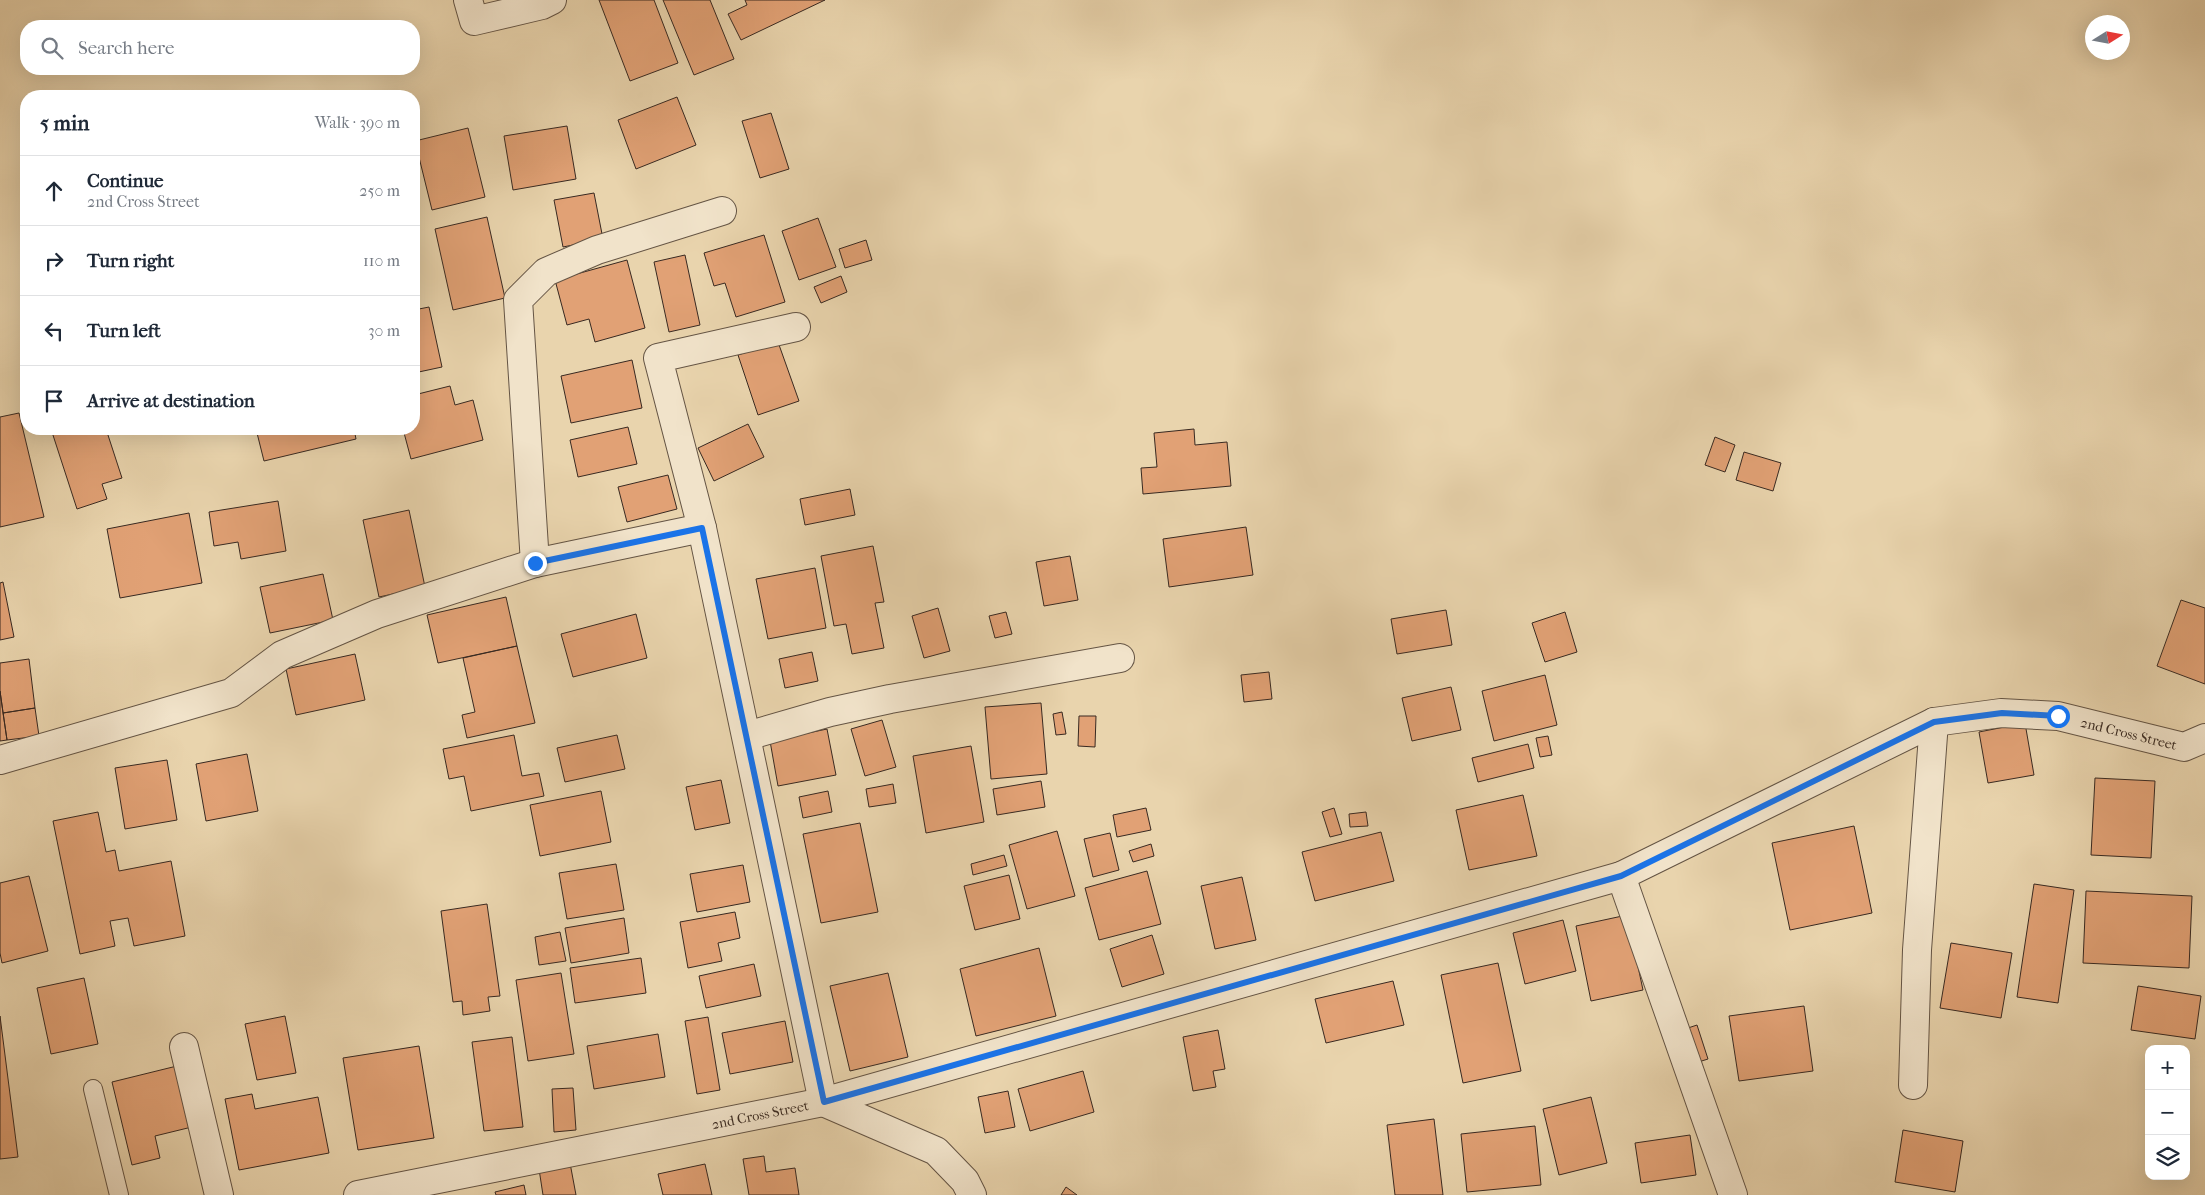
<!DOCTYPE html>
<meta charset="utf-8">
<style>
:root{--surface:#fff;--page:#f2f2f3;--text:#1f2937;--muted:#747a83;--line:#e0e1e3}
body{margin:0;font-family:"IM FELL French Canon",serif;background:var(--page);color:var(--text)}
.controls{position:absolute;right:15px;bottom:15px;display:grid;overflow:hidden;border-radius:10px;box-shadow:0 5px 20px #0002}
.controls button{width:45px;height:45px;display:grid;place-items:center;padding:0;border:0;border-bottom:1px solid var(--line);background:var(--surface);color:var(--text);font:25px sans-serif}
.compass{position:absolute;left:2085px;top:15px;width:45px;height:45px;border-radius:50%;background:var(--surface);box-shadow:0 5px 20px #0002;rotate:79deg}
.stop{position:absolute;width:15px;height:15px;margin:-11px;border:4px solid #1a73e8;border-radius:50%;background:#fff}
.stop.end{background:#1a73e8;border-color:#fff;box-shadow:0 1px 5px #0008}
.list{margin:0;padding:0;list-style:none}
h2{display:flex;justify-content:space-between;align-items:center;height:65px;margin:0;padding:0 20px;font-size:21px}
h2 small{font-size:16px;font-weight:400;color:var(--muted)}
.list li{display:grid;grid-template-columns:32px 1fr auto;gap:15px;align-items:center;box-sizing:border-box;height:70px;padding:0 20px;border-top:1px solid var(--line)}
.list b{display:block;font-size:19px;white-space:nowrap}
.list p{margin:0;font-size:16px;white-space:nowrap;color:var(--muted)}
.list em{font-size:16px;font-style:normal;color:var(--muted)}
.icon{flex:none;width:28px;height:28px;fill:none;stroke:currentColor;stroke-width:2;stroke-linecap:round;stroke-linejoin:round}
.map{position:relative;flex:none;width:2205px;height:1195px;overflow:hidden}
.search{position:absolute;background:var(--surface);box-shadow:0 5px 20px #0002;left:20px;top:20px;width:400px;height:55px;display:flex;align-items:center;gap:12px;box-sizing:border-box;padding:0 18px;border-radius:20px;color:var(--muted);font-size:19px}
.panel{position:absolute;background:var(--surface);box-shadow:0 5px 20px #0002;left:20px;top:90px;width:400px;height:345px;border-radius:20px}
.map>svg:first-child{display:block}
.building{fill:#e1a175;stroke:#382921}
.lines{fill:none;stroke-linecap:round;stroke-linejoin:round}
.service-casing{stroke:#645444;stroke-width:20}
.minor-casing{stroke:#645444;stroke-width:30}
.service{stroke:#f1e3ca;stroke-width:18}
.minor{stroke:#f1e3ca;stroke-width:28}
.route{stroke:#1a73e8;stroke-width:6}
.labels{text-anchor:middle;stroke-width:4;stroke-linejoin:round;paint-order:stroke}
.street-label{font-size:14px;fill:#382921;stroke:#f1e3ca}
</style>
<div class="map">
<svg width="2205" height="1195" viewBox="0 0 2205 1195">
<rect width="100%" height="100%" fill="#e9d4ad"/>
<filter id="stains"><feTurbulence type="fractalNoise" baseFrequency=".004" numOctaves="4"/><feColorMatrix values="0 0 0 0 .2 0 0 0 0 .09 0 0 0 0 .02 0 0 0 .5 -.17"/></filter>
<radialGradient id="worn" r=".72"><stop offset=".6" stop-color="#630" stop-opacity="0"/><stop offset="1" stop-color="#630" stop-opacity=".3"/></radialGradient>
<path class="building" d="M599 0H654L678 63 630 81Z
M663 0H710L734 59 694 75Z
M745 0H825L741 40 728 14 747 5Z
M677 97 696 145 636 169 618 120Z
M771 113 789 169 760 178 742 121Z
M567 126 576 179 513 190 504 136Z
M468 128 485 197 432 210 415 141Z
M594 193 603 239 563 247 554 200Z
M487 217 505 298 453 310 435 229Z
M818 218 836 267 799 280 782 231Z
M764 235 785 302 736 317 725 283 714 286 704 253Z
M866 240 872 260 845 268 839 249Z
M685 255 700 325 669 332 654 262Z
M627 260 645 328 595 342 589 319 567 325 555 280Z
M841 276 847 292 821 303 814 287Z
M429 307 442 367 414 373V310Z
M778 342 799 401 758 415 738 355Z
M632 360 642 408 571 423 561 376Z
M450 386 455 405 473 400 483 440 411 459 403 429H414V395Z
M19 413 44 517 0 527V417Z
M748 424 764 457 714 481 698 448Z
M628 427 637 464 578 477 570 440Z
M51 429H106L122 478 102 484 107 499 77 509Z
M256 429H354L356 439 264 461Z
M1194 429 1195 445 1227 442 1231 486 1143 494 1141 468 1157 467 1154 433Z
M1715 437 1735 445 1725 472 1705 465Z
M1744 452 1781 463 1773 491 1736 480Z
M668 475 677 509 627 522 618 487Z
M850 489 855 515 805 525 800 499Z
M278 501 286 551 241 559 238 542 214 546 209 512Z
M409 510 425 587 379 597 363 520Z
M189 513 202 583 120 598 107 529Z
M1246 527 1253 575 1169 587 1163 539Z
M873 546 884 602 875 603 884 648 852 654 846 624 834 626 821 556Z
M1070 556 1078 600 1044 606 1036 562Z
M815 568 826 628 768 639 756 579Z
M323 574 333 620 270 633 260 587Z
M3 582 14 637 0 640V583Z
M506 597 517 646 438 663 427 615Z
M2181 600 2205 608V684L2157 666Z
M938 608 950 651 924 658 912 616Z
M1446 610 1452 645 1397 654 1391 619Z
M1006 612 1012 634 995 638 989 616Z
M1565 612 1577 652 1545 662 1532 623Z
M636 614 647 658 573 677 561 634Z
M517 646 535 723 467 738 462 715 475 712 463 658Z
M812 652 818 681 785 688 779 659Z
M355 654 365 700 296 715 286 669Z
M29 659 35 708 3 713 0 691V663Z
M1269 672 1272 699 1244 702 1241 675Z
M1545 675 1557 725 1494 741 1482 691Z
M1451 687 1461 730 1412 741 1402 698Z
M0 691 7 740 0 741Z
M1041 703 1047 774 991 779 985 707Z
M35 708 39 736 7 740 3 713Z
M1062 712 1066 734 1056 735 1053 714Z
M1079 716H1096L1095 747 1078 746Z
M882 720 896 767 865 776 851 729Z
M2025 723 2034 775 1988 783 1979 732Z
M827 729 836 775 778 786 770 741Z
M514 735 522 776 539 773 544 796 471 811 464 776 449 779 443 749Z
M617 735 625 769 565 782 557 748Z
M1548 736 1552 755 1540 757 1536 738Z
M1528 744 1534 768 1478 782 1472 758Z
M971 746 984 822 926 833 913 756Z
M247 754 258 811 206 821 196 764Z
M167 760 177 820 125 829 115 768Z
M2095 778 2155 781 2151 858 2091 855Z
M721 780 730 823 695 830 686 787Z
M1041 781 1045 807 997 815 993 789Z
M893 784 896 803 869 807 866 789Z
M601 791 611 842 540 856 530 805Z
M828 791 832 812 803 818 799 797Z
M1523 795 1537 856 1469 870 1456 810Z
M1146 808 1151 830 1117 837 1113 815Z
M1334 808 1342 834 1330 837 1322 812Z
M98 812 106 852 115 850 119 871 171 861 185 936 134 946 128 918 110 921 115 946 80 954 53 821Z
M1366 812 1368 826 1350 827 1349 814Z
M860 823 878 912 821 923 803 834Z
M1854 826 1872 913 1790 930 1772 843Z
M1057 831 1075 896 1027 909 1009 845Z
M1381 832 1394 881 1315 901 1302 852Z
M1110 833 1119 870 1093 877 1084 839Z
M1151 844 1154 856 1133 862 1129 851Z
M1004 855 1007 866 973 875 971 864Z
M616 864 624 910 567 919 559 873Z
M743 865 750 902 697 912 690 874Z
M1147 871 1161 924 1099 940 1085 888Z
M1009 875 1020 919 975 930 964 886Z
M29 876 48 951 2 963 0 953V883Z
M1242 877 1256 940 1215 949 1201 886Z
M2034 884 2074 890 2058 1003 2017 997Z
M2086 891 2192 896 2189 968 2083 963Z
M487 904 500 996 488 997 490 1011 463 1015 462 1001 453 1002 441 911Z
M735 912 740 938 718 943 722 961 688 968 680 922Z
M1627 915 1643 990 1591 1001 1576 926Z
M624 918 629 953 571 963 565 928Z
M1563 920 1576 971 1525 984 1513 933Z
M560 932 566 961 539 965 535 937Z
M1152 935 1164 974 1122 987 1110 949Z
M1951 943 2012 953 2001 1018 1940 1008Z
M1039 948 1056 1016 976 1036 960 969Z
M641 958 646 993 575 1003 570 968Z
M1498 963 1521 1071 1463 1083 1441 975Z
M754 964 761 996 706 1008 699 976Z
M561 973 574 1054 528 1061 516 980Z
M888 973 908 1057 850 1071 830 986Z
M84 978 98 1044 51 1054 37 988Z
M1393 981 1404 1025 1326 1043 1315 999Z
M2138 986 2201 996 2195 1039 2131 1030Z
M1804 1006 1813 1071 1739 1081 1729 1016Z
M0 1016 18 1157 0 1159Z
M285 1016 296 1073 257 1080 245 1024Z
M708 1017 720 1090 697 1094 685 1021Z
M785 1021 793 1062 730 1074 722 1033Z
M1697 1025 1708 1059 1692 1064 1682 1030Z
M1218 1030 1225 1069 1213 1071 1216 1087 1193 1091 1183 1037Z
M658 1034 665 1077 594 1089 587 1046Z
M512 1037 523 1127 484 1131 472 1042Z
M419 1046 434 1138 358 1150 343 1058Z
M185 1064 200 1125 155 1136 160 1158 132 1165 112 1082Z
M1083 1071 1094 1112 1030 1131 1018 1089Z
M573 1088 576 1130 554 1132 552 1089Z
M1008 1091 1015 1127 985 1133 978 1097Z
M252 1094 255 1109 318 1097 329 1153 239 1170 225 1099Z
M1591 1097 1607 1163 1559 1175 1543 1109Z
M1434 1119 1443 1195H1395L1387 1125Z
M1535 1126 1541 1185 1467 1192 1461 1134Z
M1903 1130 1963 1141 1955 1192 1895 1182Z
M1690 1135 1696 1175 1641 1183 1635 1143Z
M764 1156 766 1172 795 1168 799 1195H749L743 1159Z
M570 1163 576 1195H543L539 1169Z
M705 1164 712 1195H663L658 1174Z
M524 1185 526 1195H496L495 1192Z
M1066 1187 1077 1195H1061Z"/>
<g class="lines">
<g class="service-casing">
<path id="service" d="M93 1089 119 1195"/>
</g>
<g class="minor-casing">
<g id="minor">
<path d="M468 0 474 21 542 5 552 0"/>
<path d="M796 327 658 358 702 528 823 1102 936 1151 965 1181 972 1195"/>
<path d="M535 563 518 300 546 272 597 250 722 211"/>
<path d="M747 736 830 712 890 699 1120 658"/>
<path d="M0 760 231 693 282 655 377 614 535 563 702 528"/>
<path d="M1621 876 1733 1195"/>
<path d="M184 1047 219 1195"/>
<path d="M1913 1085 1917 950 1934 722"/>
<path id="s1" d="M358 1195 823 1102 1621 876 1934 722 2001 713 2058 716 2184 747 2205 738"/>
</g>
</g>
<use href="#service" class="service"/>
<use href="#minor" class="minor"/>
</g>
<g class="lines">
<path class="route" d="M535 563 702 528 824 1102 1621 876 1934 722 2002 713 2058 716"/>
</g>
<g class="labels">
<g class="street-label">
<text dy="5" stroke="none"><textPath href="#s1" startOffset="1850">2nd Cross Street</textPath></text>
<text dy="5" stroke="none"><textPath href="#s1" startOffset="410">2nd Cross Street</textPath></text>
</g>
</g>
<rect width="100%" height="100%" filter="url(#stains)"/>
<rect width="100%" height="100%" fill="url(#worn)"/>
</svg>
<div class="controls">
<button>+</button>
<button>−</button>
<button><svg class="icon" aria-label="layers" viewBox="0 0 24 24"><path d="M12 4l9 5-9 5-9-5zM3 14l9 5 9-5"/></svg></button>
</div>
<svg class="compass" viewBox="-18 -18 36 36"><path d="M0-13l5 13h-10z" fill="#e53935"/><path d="M0 13l5-13h-10z" fill="#747a83"/></svg>
<div class="stop" style="left:2058px;top:716px"></div>
<div class="stop end" style="left:535px;top:563px"></div>
<div class="search"><svg class="icon" aria-label="search" viewBox="0 0 24 24"><circle cx="10" cy="10" r="6"/><path d="M15 15l6 6"/></svg>Search here</div>
<section class="panel">
<h2>5 min<small>Walk · 390 m</small></h2>
<ul class="list">
<li><svg class="icon" aria-label="ahead" viewBox="0 0 24 24"><path d="M12 20V5M6 11l6-6 6 6"/></svg><div><b>Continue</b><p>2nd Cross Street</p></div><em>250 m</em></li>
<li><svg class="icon" aria-label="right" viewBox="0 0 24 24"><path d="M7 20v-9h11M14 6l5 5-5 5"/></svg><div><b>Turn right</b></div><em>110 m</em></li>
<li><svg class="icon" aria-label="left" viewBox="0 0 24 24"><path d="M17 20v-9H6M10 6l-5 5 5 5"/></svg><div><b>Turn left</b></div><em>30 m</em></li>
<li><svg class="icon" aria-label="arrive" viewBox="0 0 24 24"><path d="M6 21V4h12l-3 4 3 4H6"/></svg><div><b>Arrive at destination</b></div></li>
</ul>
</section>
</div>
